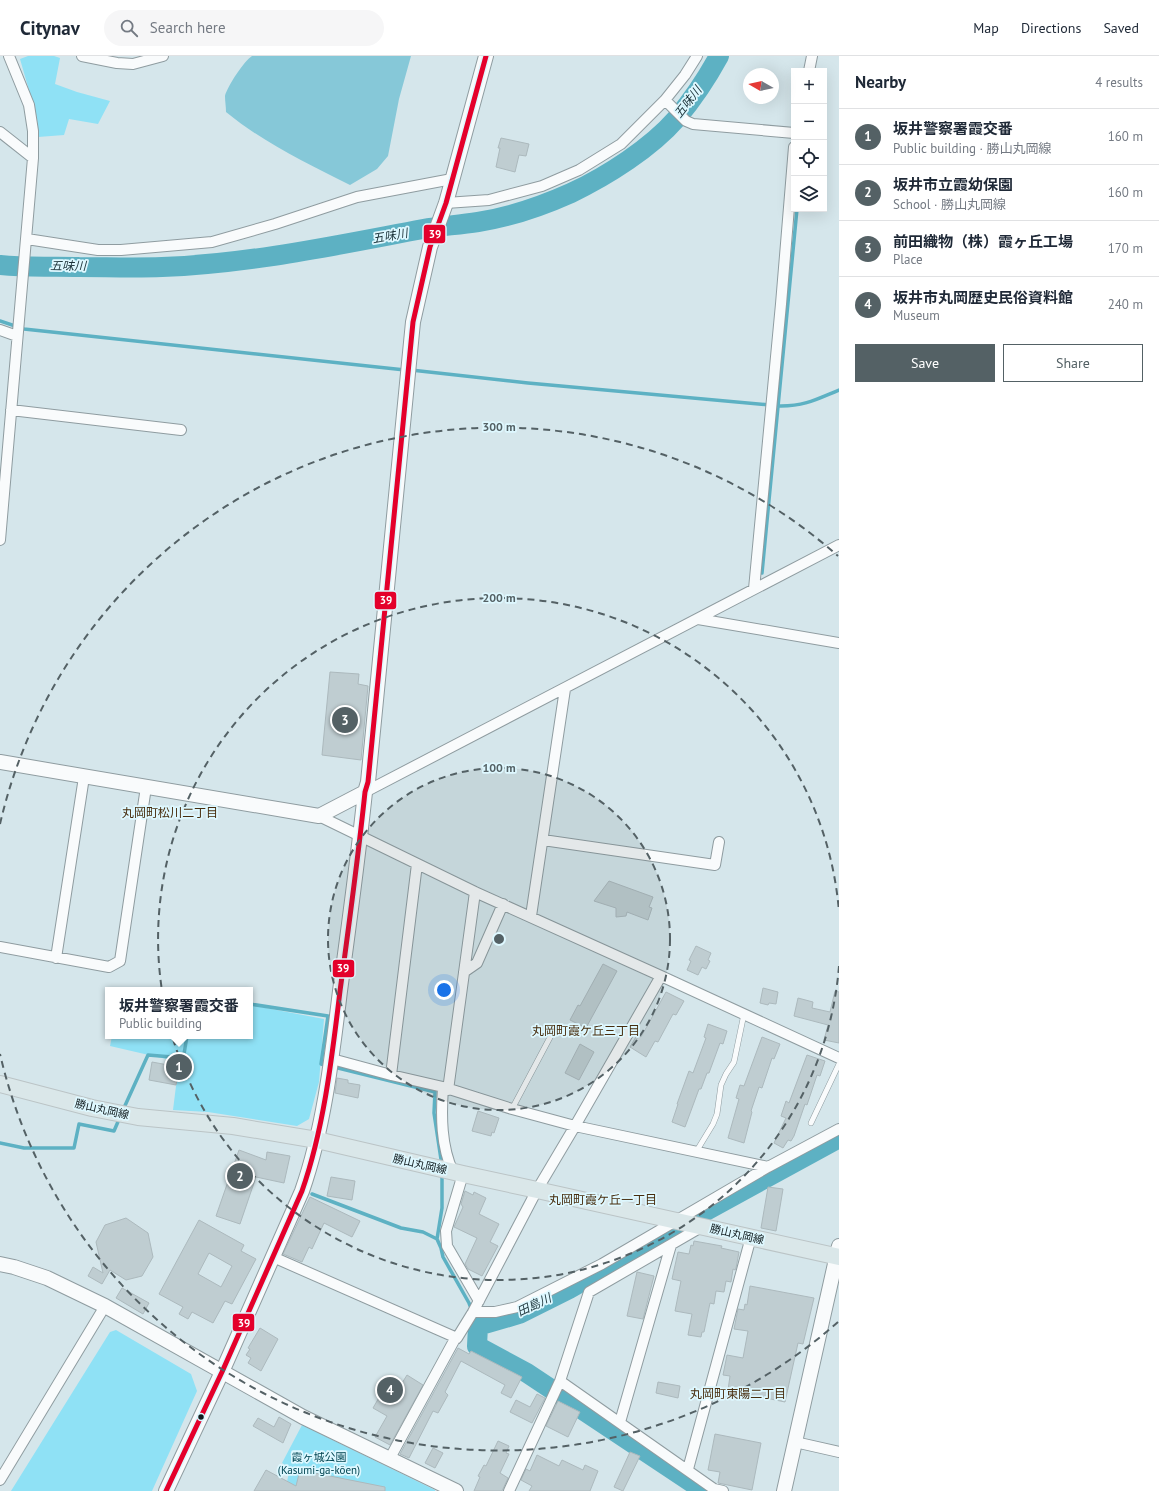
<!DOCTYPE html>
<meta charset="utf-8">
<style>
:root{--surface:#fff;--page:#f6f6f7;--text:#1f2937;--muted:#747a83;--line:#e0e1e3;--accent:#546165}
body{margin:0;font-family:"PT Sans","Noto Sans JP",sans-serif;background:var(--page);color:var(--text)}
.controls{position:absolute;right:12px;top:12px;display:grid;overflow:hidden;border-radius:0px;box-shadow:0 4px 16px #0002}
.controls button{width:36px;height:36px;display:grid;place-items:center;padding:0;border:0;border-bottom:1px solid var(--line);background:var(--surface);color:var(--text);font:20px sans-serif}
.compass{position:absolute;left:743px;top:12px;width:36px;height:36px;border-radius:50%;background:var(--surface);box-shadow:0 4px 16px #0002;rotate:279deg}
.you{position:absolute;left:444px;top:934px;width:14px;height:14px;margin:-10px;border:3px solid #fff;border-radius:50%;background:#1a73e8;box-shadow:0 0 0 6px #1a73e833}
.badge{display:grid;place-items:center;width:26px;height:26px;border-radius:50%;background:var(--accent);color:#fff;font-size:13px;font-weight:700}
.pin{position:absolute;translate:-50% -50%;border:2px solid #fff;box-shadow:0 1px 4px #0006}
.popup{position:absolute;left:105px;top:931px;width:148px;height:52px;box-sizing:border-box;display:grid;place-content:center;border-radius:0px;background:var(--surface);filter:drop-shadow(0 1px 3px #0005);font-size:13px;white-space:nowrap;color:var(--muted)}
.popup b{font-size:15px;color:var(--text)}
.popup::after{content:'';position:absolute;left:50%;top:100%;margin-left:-8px;border:8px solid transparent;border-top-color:var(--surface)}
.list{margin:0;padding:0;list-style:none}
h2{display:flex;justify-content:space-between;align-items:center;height:52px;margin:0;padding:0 16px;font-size:17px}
h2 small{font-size:13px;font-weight:400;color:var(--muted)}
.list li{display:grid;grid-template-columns:26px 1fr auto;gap:12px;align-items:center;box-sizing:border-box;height:56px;padding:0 16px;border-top:1px solid var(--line)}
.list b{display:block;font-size:15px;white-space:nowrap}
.list p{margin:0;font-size:13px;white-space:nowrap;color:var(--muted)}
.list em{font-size:13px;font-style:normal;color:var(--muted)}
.actions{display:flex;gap:8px;padding:12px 16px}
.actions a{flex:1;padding:9px 0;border:1px solid var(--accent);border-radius:0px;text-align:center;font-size:14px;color:var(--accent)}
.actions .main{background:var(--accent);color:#fff}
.icon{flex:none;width:22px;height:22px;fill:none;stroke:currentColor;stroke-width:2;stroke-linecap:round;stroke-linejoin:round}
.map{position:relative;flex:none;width:839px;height:1435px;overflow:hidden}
header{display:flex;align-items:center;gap:24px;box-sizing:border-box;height:56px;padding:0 20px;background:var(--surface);border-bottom:1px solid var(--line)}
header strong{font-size:19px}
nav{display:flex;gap:22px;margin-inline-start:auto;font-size:14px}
.search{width:280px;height:36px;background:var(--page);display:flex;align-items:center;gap:10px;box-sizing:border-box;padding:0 14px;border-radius:22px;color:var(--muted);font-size:15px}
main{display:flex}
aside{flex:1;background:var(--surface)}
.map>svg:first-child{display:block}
.green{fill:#8fe1f5}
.forest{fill:#86c8d8}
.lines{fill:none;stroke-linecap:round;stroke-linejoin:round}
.stream{stroke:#5db1c3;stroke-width:3.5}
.river{stroke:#5db1c3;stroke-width:20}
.building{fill:#bfcdd1;stroke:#acb9bd;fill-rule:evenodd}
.lane-casing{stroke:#8f9ca0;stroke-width:6}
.street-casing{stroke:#8f9ca0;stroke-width:12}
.secondary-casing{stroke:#8f9ca0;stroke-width:16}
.primary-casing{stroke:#bbc4c6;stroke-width:18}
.lane{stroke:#f9fbfc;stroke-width:5}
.street{stroke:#f9fbfc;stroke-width:10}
.secondary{stroke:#f9fbfc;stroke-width:14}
.primary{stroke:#dae7e9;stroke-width:16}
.bus-1-casing{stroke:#def8ff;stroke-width:8}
.bus-1{stroke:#e4002b;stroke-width:5}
.ring{fill:none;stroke:#546165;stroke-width:2;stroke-dasharray:7 5}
.bus-dot{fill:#0f1a1d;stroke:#def8ff;stroke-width:1.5}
.labels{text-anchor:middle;stroke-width:3.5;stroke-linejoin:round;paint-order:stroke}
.street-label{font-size:11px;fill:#0f1a1d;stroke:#def8ff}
.park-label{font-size:11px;fill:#004451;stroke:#def8ff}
.water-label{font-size:12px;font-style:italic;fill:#1c333a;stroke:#def8ff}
.neighbourhood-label{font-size:12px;fill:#472c0d;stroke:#def8ff}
.centre{fill:#546165;stroke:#def8ff;stroke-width:2}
.ring-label{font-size:12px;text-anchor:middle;font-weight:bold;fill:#546165;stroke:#def8ff;stroke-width:3.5;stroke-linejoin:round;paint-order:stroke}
.line-badge{stroke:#def8ff;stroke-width:1.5}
.badge-label{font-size:11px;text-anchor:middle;font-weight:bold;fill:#fff}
</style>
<header>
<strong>Citynav</strong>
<div class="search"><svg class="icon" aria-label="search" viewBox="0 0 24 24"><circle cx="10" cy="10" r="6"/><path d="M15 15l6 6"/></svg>Search here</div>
<nav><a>Map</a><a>Directions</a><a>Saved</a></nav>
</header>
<main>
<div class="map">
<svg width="839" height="1435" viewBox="0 0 839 1435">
<rect width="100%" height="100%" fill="#d5e6eb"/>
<path class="green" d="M28 0H54L60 2 55 28 77 36 110 45 98 68 69 63 64 79 38 81 37 62 20 3Z
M250 949 324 963 319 1026 309 1063 297 1070 208 1056 173 1054 179 1006 110 990 112 980H250Z
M116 1274 191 1318 197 1335 152 1435H11L110 1276Z
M302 1369 435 1434V1435H285L290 1412 282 1407Z"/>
<path class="forest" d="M252 0H411L399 43 388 100 377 113 350 129C306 107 264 87 226 56 226 51 225 45 225 40 227 31 244 5 252 0Z"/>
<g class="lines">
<path class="stream" d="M0 265 24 273 405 314
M411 314 528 327 781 350C805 350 817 343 839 334
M762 517 797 153
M250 948 328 960 321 1008 328 1010
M334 1011 435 1036 434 1057 442 1110
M123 1054 148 999 172 1001 184 998 187 980
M0 1087 24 1092H74L79 1068 114 1075 120 1061
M442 1118V1152L437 1183 441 1192 443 1201 469 1247 478 1270
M312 1138 401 1172 423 1176 437 1183"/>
<path class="river" d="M0 209C26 212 53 210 79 211 106 211 134 212 162 211 249 208 337 189 423 173 441 170 459 169 478 166 510 161 542 150 571 137 607 120 651 92 677 62 693 43 707 22 719 0
M701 1435 694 1428 527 1317 477 1290 478 1270 519 1258 569 1233 702 1157 839 1082"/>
</g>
<path class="building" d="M501 82 529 88 526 100 519 99 515 116 496 111 500 92H498Z
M330 616 359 618 358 628 368 630 361 704 322 699Z
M609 825 653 841 649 851 652 852 648 864 627 856 626 860 616 861V852L594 845Z
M696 890 711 897 708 904 710 905 706 913 702 911 698 919 687 914 691 905 689 904Z
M603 908 617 915 586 972 570 964 578 949 580 950Z
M763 932 778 936 776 948 769 947 768 949 760 947Z
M835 935 839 936V987L824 984 828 969 794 960 798 942 813 946 812 952 830 956Z
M666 936 684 945 676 959 673 958 658 986 655 985 646 1001 630 991 637 979 641 981Z
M708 968 727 975 723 988 720 987 709 1017H707L701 1033H699L685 1071 672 1066 678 1048H677L689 1015 693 1017 706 982 704 981Z
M762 981 780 988 774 1003 772 1002 762 1032 759 1031 751 1055 752 1056 744 1087 728 1082 739 1043 736 1042 740 1029 744 1030Z
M580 988 594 996 579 1024 565 1017Z
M807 999 825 1005 820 1020 817 1019 807 1049 805 1048 794 1080 791 1085 788 1084 783 1092 774 1087 786 1062 781 1060 786 1045 789 1047Z
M152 1006 179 1011 176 1029 149 1024Z
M337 1022 348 1024V1027L360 1029 358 1042 335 1037Z
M478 1055 499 1062 494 1077 492 1076 491 1080 472 1075Z
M239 1094 266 1104 267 1096 290 1100 284 1127 256 1121 240 1168 216 1160Z
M331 1121 355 1125 352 1144 327 1140Z
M768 1131 783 1133 776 1175 761 1172Z
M465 1135 473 1139 474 1136 486 1142 479 1158 499 1168 490 1186 498 1190 482 1220 468 1213 465 1208 477 1182 454 1171 463 1151 461 1148Z
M310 1141 360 1165 352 1181 324 1167 312 1193 309 1191 302 1206 283 1198Z
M126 1162 148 1177 153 1201 142 1220 126 1224 110 1214 102 1228 88 1220 93 1211 103 1217 96 1186 105 1169Z
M199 1164 244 1189 241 1195 256 1203 232 1248 225 1245 213 1267 192 1256 188 1263 179 1258 183 1251 159 1238ZM209 1197 232 1210 221 1231 198 1218Z
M694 1185 722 1190 721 1192 739 1196 736 1212 735 1214 733 1213 731 1226 726 1225 724 1236 716 1235 714 1248 710 1247 704 1276H702L701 1281 688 1279 692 1258 675 1255 681 1225 672 1223 678 1196 689 1198 691 1189 693 1190Z
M637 1216 654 1220 643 1263 627 1260Z
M750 1230 814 1242 803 1288 798 1287 785 1346 728 1334 730 1320 723 1319 727 1299 743 1302 748 1275 734 1273 738 1253 744 1254 745 1248 747 1249Z
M122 1232 149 1247 143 1258 116 1242Z
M260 1272 278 1283 261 1315 248 1307 251 1302 246 1299 250 1293 248 1292Z
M458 1292 469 1298 471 1295 522 1321 511 1342 501 1337 505 1329 461 1305 445 1336 448 1339 438 1357 433 1355 409 1402 400 1398Z
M407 1319 423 1329 390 1389 375 1381 387 1360 373 1352 388 1326 399 1332Z
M658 1326 680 1330 678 1342 656 1337Z
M537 1338 545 1342 532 1367 510 1356 516 1344 530 1351Z
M558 1345 580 1356 568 1381 546 1370Z
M279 1361 291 1368 283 1387 253 1370 258 1362 274 1371Z
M715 1378 761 1387 752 1434 718 1427 720 1416 708 1414Z
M498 1385 509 1390 506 1397 509 1398 500 1417 508 1422 502 1435H474L480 1421 478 1420 484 1409 486 1410Z
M433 1392 443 1397 435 1412 425 1407Z
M630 1396 640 1400 623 1435 614 1431Z
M537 1399 559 1410 562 1404 583 1414 585 1409 598 1415 590 1435H529L532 1430 521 1424 526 1413 530 1415Z
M266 1414 296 1430 300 1414 385 1431V1435H254Z"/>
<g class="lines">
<g class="lane-casing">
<path id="lane" d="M512 1053 555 972
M811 1067 839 1008
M696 1096 713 1068 717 1058 721 1029 726 1018 734 1006 744 958"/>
</g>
<g class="street-casing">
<path id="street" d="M82 0 117 7 133 8 163 0
M809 15 812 0
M665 44 686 65 693 68 794 77
M0 76 33 102
M446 147 489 144 542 130 579 114 621 88 665 44 685 19 697 0
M27 183 98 194H121L212 186 275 168 357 141 452 123
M0 274 17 280
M11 354 181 374
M0 484 33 102V75L29 49 9 0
M754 533 781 248 794 91
M698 563 839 587
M365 736 839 489
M319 760 475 836 661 920 839 1002
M543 784 715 809 719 786
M531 860 565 633
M0 891 109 911 120 905 146 731
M56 902 84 721
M464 916 477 907 503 848
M332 1003 391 1019 443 1031 512 1053 575 1070 768 1111
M391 1019 417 808
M443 1031C441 1060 441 1090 453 1116
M448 1034 475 836
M463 1118 446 1175 447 1190 479 1245
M273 1201 457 1282 473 1256 537 1134 575 1070 661 920
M473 1256H495L517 1251 602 1208 768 1111 839 1073
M560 1325 714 1433 723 1435
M620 1366 671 1189
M795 1386 839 1396
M390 1402 456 1281
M688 1413 751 1181
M0 1424 105 1250
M509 1435 560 1325 589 1236 703 1170"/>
</g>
<g class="secondary-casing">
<path id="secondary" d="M0 706 319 760 365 736
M0 1208 14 1211 47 1222 105 1250 303 1361 456 1435
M166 1435 222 1316 302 1135C324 1072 332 1001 340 935 349 869 358 803 365 736L368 726 413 266 430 191 446 147 486 0
M784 1435 839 1190"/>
</g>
<g class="primary-casing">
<path id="primary" d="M0 1028 92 1052 138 1061 233 1070 317 1084 463 1118 537 1134 839 1201"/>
</g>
<use href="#lane" class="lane"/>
<use href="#street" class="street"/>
<use href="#secondary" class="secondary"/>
<use href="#primary" class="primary"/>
<g class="bus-1-casing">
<path id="bus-1" d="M166 1435 222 1316 302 1135C324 1072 332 1001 340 935 349 869 358 803 365 736L368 726 413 266 430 191 446 147 486 0"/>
</g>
<use href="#bus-1" class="bus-1"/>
</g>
<circle cx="499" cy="883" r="171" fill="#546165" fill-opacity=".12"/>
<g class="ring">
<circle cx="499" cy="883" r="171"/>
<path d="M839 910A341 341 0 1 1 839 856"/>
<path d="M838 1266A512 512 0 0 1 0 998M0 768A512 512 0 0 1 838 500"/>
</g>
<circle class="bus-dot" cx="201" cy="1361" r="3.5"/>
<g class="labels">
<g class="street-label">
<text transform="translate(102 1053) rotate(13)" y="4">勝山丸岡線</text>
<text transform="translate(420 1108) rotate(13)" y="4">勝山丸岡線</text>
<text transform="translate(737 1178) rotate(13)" y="4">勝山丸岡線</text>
</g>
<g class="park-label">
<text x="319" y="1405">霞ヶ城公園<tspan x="319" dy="13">(Kasumi-ga-kōen)</tspan></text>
</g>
<g class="water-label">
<text transform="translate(688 46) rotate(-52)" y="4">五味川</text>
<text transform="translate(390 180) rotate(-10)" y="4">五味川</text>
<text transform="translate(68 210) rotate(1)" y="4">五味川</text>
<text transform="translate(534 1249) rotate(-25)" y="4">田島川</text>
</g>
<g class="neighbourhood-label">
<text x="170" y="761">丸岡町松川二丁目</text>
<text x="586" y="979">丸岡町霞ケ丘三丁目</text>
<text x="603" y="1148">丸岡町霞ケ丘一丁目</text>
<text x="738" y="1342">丸岡町東陽二丁目</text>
</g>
</g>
<circle cx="499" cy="883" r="6" class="centre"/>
<g class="ring-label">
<text x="499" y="375">300 m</text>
<text x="499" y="546">200 m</text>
<text x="499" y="716">100 m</text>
</g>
<g class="line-badge">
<rect x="423" y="168" width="23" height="20" rx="4" fill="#e4002b"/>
<rect x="374" y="535" width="23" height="19" rx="4" fill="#e4002b"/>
<rect x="332" y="903" width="23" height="19" rx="4" fill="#e4002b"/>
<rect x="232" y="1257" width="23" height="19" rx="4" fill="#e4002b"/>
</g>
<g class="badge-label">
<text x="435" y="182">39</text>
<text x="386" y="548">39</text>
<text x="343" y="916">39</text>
<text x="244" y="1271">39</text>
</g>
</svg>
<div class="controls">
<button>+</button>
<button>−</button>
<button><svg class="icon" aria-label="locate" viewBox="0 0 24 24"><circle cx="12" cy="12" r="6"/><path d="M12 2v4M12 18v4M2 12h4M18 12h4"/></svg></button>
<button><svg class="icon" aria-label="layers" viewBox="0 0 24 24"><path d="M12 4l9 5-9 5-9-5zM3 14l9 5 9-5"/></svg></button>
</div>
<svg class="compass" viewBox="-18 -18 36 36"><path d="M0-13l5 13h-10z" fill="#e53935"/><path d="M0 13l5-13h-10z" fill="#747a83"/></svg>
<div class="you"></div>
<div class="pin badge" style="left:179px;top:1011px">1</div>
<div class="popup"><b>坂井警察署霞交番</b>Public building</div>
<div class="pin badge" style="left:240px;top:1120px">2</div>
<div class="pin badge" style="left:345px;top:664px">3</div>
<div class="pin badge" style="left:390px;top:1334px">4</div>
</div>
<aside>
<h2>Nearby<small>4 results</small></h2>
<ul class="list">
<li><span class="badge">1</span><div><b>坂井警察署霞交番</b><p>Public building · 勝山丸岡線</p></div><em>160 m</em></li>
<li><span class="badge">2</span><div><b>坂井市立霞幼保園</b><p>School · 勝山丸岡線</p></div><em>160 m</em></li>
<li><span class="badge">3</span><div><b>前田織物（株）霞ヶ丘工場</b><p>Place</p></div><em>170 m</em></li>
<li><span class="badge">4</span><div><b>坂井市丸岡歴史民俗資料館</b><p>Museum</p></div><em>240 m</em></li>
</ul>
<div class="actions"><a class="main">Save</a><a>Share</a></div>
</aside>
</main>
